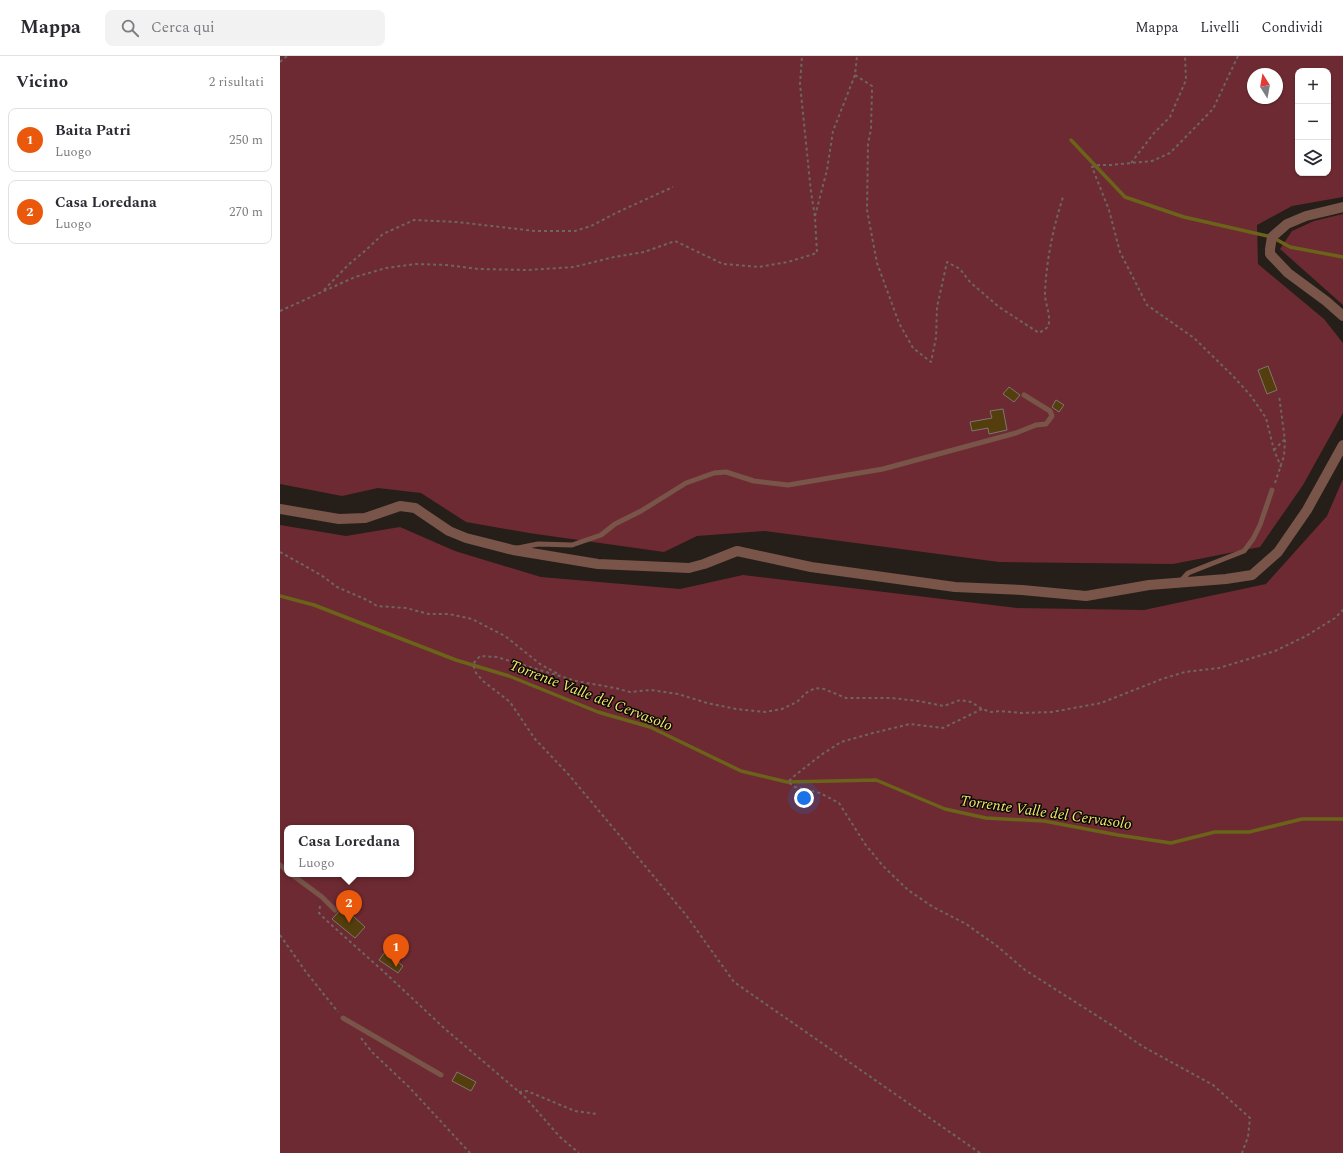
<!DOCTYPE html>
<html lang="it">
<meta charset="utf-8">
<style>
:root{--surface:#fff;--page:#f2f2f3;--text:#2b2b33;--muted:#7c7c81;--line:#e1e1e2;--accent:#ea580c}
body{margin:0;font-family:Spectral,serif;background:var(--page);color:var(--text)}
.controls{position:absolute;right:12px;top:12px;display:grid;overflow:hidden;border-radius:8px;box-shadow:0 1px 3px #0004}
.controls button{width:36px;height:36px;display:grid;place-items:center;padding:0;border:0;border-bottom:1px solid var(--line);background:var(--surface);color:var(--text);font:20px sans-serif}
.compass{position:absolute;left:967px;top:12px;width:36px;height:36px;border-radius:50%;background:var(--surface);box-shadow:0 1px 3px #0004;rotate:349deg}
.you{position:absolute;left:524px;top:742px;width:14px;height:14px;margin:-10px;border:3px solid #fff;border-radius:50%;background:#1a73e8;box-shadow:0 0 0 6px #1a73e833}
.badge{display:grid;place-items:center;width:26px;height:26px;border-radius:50%;background:var(--accent);color:#fff;font-size:13px;font-weight:700}
.pin{position:absolute;translate:-50% -33px;filter:drop-shadow(0 1px 2px #0008)}
.pin::after{content:'';position:absolute;top:21px;width:14px;height:12px;background:inherit;clip-path:polygon(0 0,100% 0,50% 100%)}
.popup{position:absolute;left:4px;top:769px;width:130px;height:52px;box-sizing:border-box;display:grid;place-content:center;border-radius:8px;background:var(--surface);filter:drop-shadow(0 1px 3px #0005);font-size:13px;white-space:nowrap;color:var(--muted)}
.popup b{font-size:15px;color:var(--text)}
.popup::after{content:'';position:absolute;left:50%;top:100%;margin-left:-8px;border:8px solid transparent;border-top-color:var(--surface)}
.list{margin:0;padding:0;list-style:none}
h2{display:flex;justify-content:space-between;align-items:center;height:52px;margin:0;padding:0 16px;font-size:17px}
h2 small{font-size:13px;font-weight:400;color:var(--muted)}
.list li{display:grid;grid-template-columns:26px 1fr auto;gap:12px;align-items:center;box-sizing:border-box;height:64px;margin:0 8px 8px;padding:0 8px;border:1px solid var(--line);border-radius:8px}
.list b{display:block;font-size:15px;white-space:nowrap}
.list p{margin:0;font-size:13px;white-space:nowrap;color:var(--muted)}
.list em{font-size:13px;font-style:normal;color:var(--muted)}
.icon{flex:none;width:22px;height:22px;fill:none;stroke:currentColor;stroke-width:2;stroke-linecap:round;stroke-linejoin:round}
.map{position:relative;flex:none;width:1063px;height:1097px;overflow:hidden}
header{display:flex;align-items:center;gap:24px;box-sizing:border-box;height:56px;padding:0 20px;background:var(--surface);border-bottom:1px solid var(--line)}
header strong{font-size:19px}
nav{display:flex;gap:22px;margin-inline-start:auto;font-size:14px}
.search{width:280px;height:36px;background:var(--page);display:flex;align-items:center;gap:10px;box-sizing:border-box;padding:0 14px;border-radius:8px;color:var(--muted);font-size:15px}
main{display:flex}
aside{flex:1;background:var(--surface)}
.map>svg:first-child{display:block}
.green{fill:#6e2a32;fill-rule:evenodd}
.lines{fill:none;stroke-linecap:round;stroke-linejoin:round}
.stream{stroke:#6b6319;stroke-width:3.5}
.building{fill:#543e0e;stroke:#7d776c}
.path{stroke:#6d6560;stroke-width:2;stroke-dasharray:3 3;stroke-linecap:butt}
.service{stroke:#785449;stroke-width:5}
.minor{stroke:#785449;stroke-width:10}
.labels{text-anchor:middle;stroke-width:3;stroke-linejoin:round;paint-order:stroke}
.water-label{font-size:15px;font-style:italic;fill:#f5e86c;stroke:#0c0906}
</style>
<header>
<strong>Mappa</strong>
<div class="search"><svg class="icon" aria-label="search" viewBox="0 0 24 24"><circle cx="10" cy="10" r="6"/><path d="M15 15l6 6"/></svg>Cerca qui</div>
<nav><a>Mappa</a><a>Livelli</a><a>Condividi</a></nav>
</header>
<main>
<aside>
<h2>Vicino<small>2 risultati</small></h2>
<ul class="list">
<li><span class="badge">1</span><div><b>Baita Patri</b><p>Luogo</p></div><em>250 m</em></li>
<li><span class="badge">2</span><div><b>Casa Loredana</b><p>Luogo</p></div><em>270 m</em></li>
</ul>
</aside>
<div class="map">
<svg width="1063" height="1097" viewBox="0 0 1063 1097">
<rect width="100%" height="100%" fill="#261e18"/>
<path class="green" d="M0 0H1063V141L1012 150 977 169 978 208 1044 263 1063 287V357L1023 429 980 491 893 508 719 506 485 475 417 480 384 496 249 477 186 466 141 437 98 432 62 440 0 428ZM1018 15H1048V117H1018ZM973 18H997V42H973Z
M1063 158V249L1000 193 1012 175 1034 165Z
M1063 423V1097H0V469L66 480 120 471 175 495 261 521 400 533 463 519 737 552 864 554 986 528 1047 460ZM7 772H131V818H7Z"/>
<g class="lines">
<path class="stream" d="M791 84 845 141 904 161 992 181 1010 191 1063 201
M0 540 34 549 176 604 229 620 318 656 370 671 461 715 507 726 596 724 665 753 706 762 764 765 838 779 891 787 935 776H969L1022 763H1063"/>
</g>
<path class="building" d="M988 310 997 334 987 338 978 314Z
M729 331 740 339 734 346 723 338Z
M776 344 784 349 779 356 772 351Z
M723 353 727 374 709 378 708 372 692 375 690 366 712 362 710 355Z
M63 851 85 871 75 882 52 863Z
M105 896 123 910 118 917 99 904Z
M177 1016 196 1026 191 1035 172 1025Z"/>
<g class="lines">
<path class="path" d="M958 0 933 53 890 97 872 105 831 109H819L812 111 829 154 840 196 867 249 914 282 953 320 971 340 986 362 994 394 1001 411
M0 6 7 0
M575 19 592 30V33L591 73 588 88 587 154 597 207 619 267 633 292 651 306 656 282 657 251 667 206 680 213 690 226 719 251 759 277C764 274 769 272 769 266 770 257 765 247 765 238 766 206 773 172 783 141
M851 107 874 77 890 61 906 24 905 0
M535 160 547 114 553 75 575 19 577 0
M44 234 68 209 86 194 103 178 134 164 177 166 255 175H295L311 170 338 156 393 131
M0 255 75 221 106 212 136 208 167 209 198 213 248 214 294 211 334 201 364 196 395 185 443 208 479 211 508 206 537 197 535 161 531 136 520 28 522 0
M994 394 1005 383
M995 427 1004 400 1005 385 999 339
M0 496 41 519 57 531 87 544 97 550 126 552 149 558H169L192 563 225 580 260 608 280 619
M702 653 663 672 630 668 593 677 561 686 541 699 513 721 508 726 515 731 540 737 559 747 585 788 603 810 628 834 653 851 686 868 717 890 745 914 833 970 862 990 933 1029 970 1062 968 1081 962 1097
M40 850 39 857 46 864 102 914 164 972 245 1041 280 1081 299 1097
M0 879 26 916 58 956
M81 982 92 996 129 1031 190 1097
M239 1036 247 1035 295 1055 317 1058
M700 1097 454 926 406 859 289 719 255 683 230 646 203 625 196 617 193 608 200 600 217 601 296 625 335 632 350 636 371 634 398 638 427 647 456 653 485 656 502 653 517 646 526 637 535 632 544 633 566 642H612L638 645 664 650 680 644 691 646 702 653 711 656 720 655 741 657 772 656 821 647 882 623 905 616 939 612 995 595 1026 580 1055 562 1063 554"/>
<path class="service" d="M238 492 258 488 292 489 321 479 335 468 361 455 406 427 434 417 446 416 474 425 508 429 603 413 736 377 756 369 766 368 772 360 770 355 744 339
M900 526 908 517 964 495 973 483 980 469 992 434
M0 809 7 815
M11 818 42 841 55 854
M63 962 161 1019"/>
<path class="minor" d="M1063 151 1026 160 1007 168 992 181 990 193V198L1008 217 1046 245 1063 260
M0 453 59 463 85 462 120 450 135 452 169 475 186 482 233 494 318 508 409 512 424 508 457 495 531 511 675 531 742 534 806 540 869 529 946 523 972 519 998 496 1027 454 1063 389"/>
</g>
<g class="labels">
<g class="water-label">
<text transform="translate(311 639) rotate(21)" y="5">Torrente Valle del Cervasolo</text>
<text transform="translate(766 756) rotate(8)" y="5">Torrente Valle del Cervasolo</text>
</g>
</g>
</svg>
<div class="controls">
<button>+</button>
<button>−</button>
<button><svg class="icon" aria-label="layers" viewBox="0 0 24 24"><path d="M12 4l9 5-9 5-9-5zM3 14l9 5 9-5"/></svg></button>
</div>
<svg class="compass" viewBox="-18 -18 36 36"><path d="M0-13l5 13h-10z" fill="#e53935"/><path d="M0 13l5-13h-10z" fill="#7c7c81"/></svg>
<div class="you"></div>
<div class="pin badge" style="left:116px;top:911px">1</div>
<div class="pin badge" style="left:69px;top:867px">2</div>
<div class="popup"><b>Casa Loredana</b>Luogo</div>
</div>
</main>
